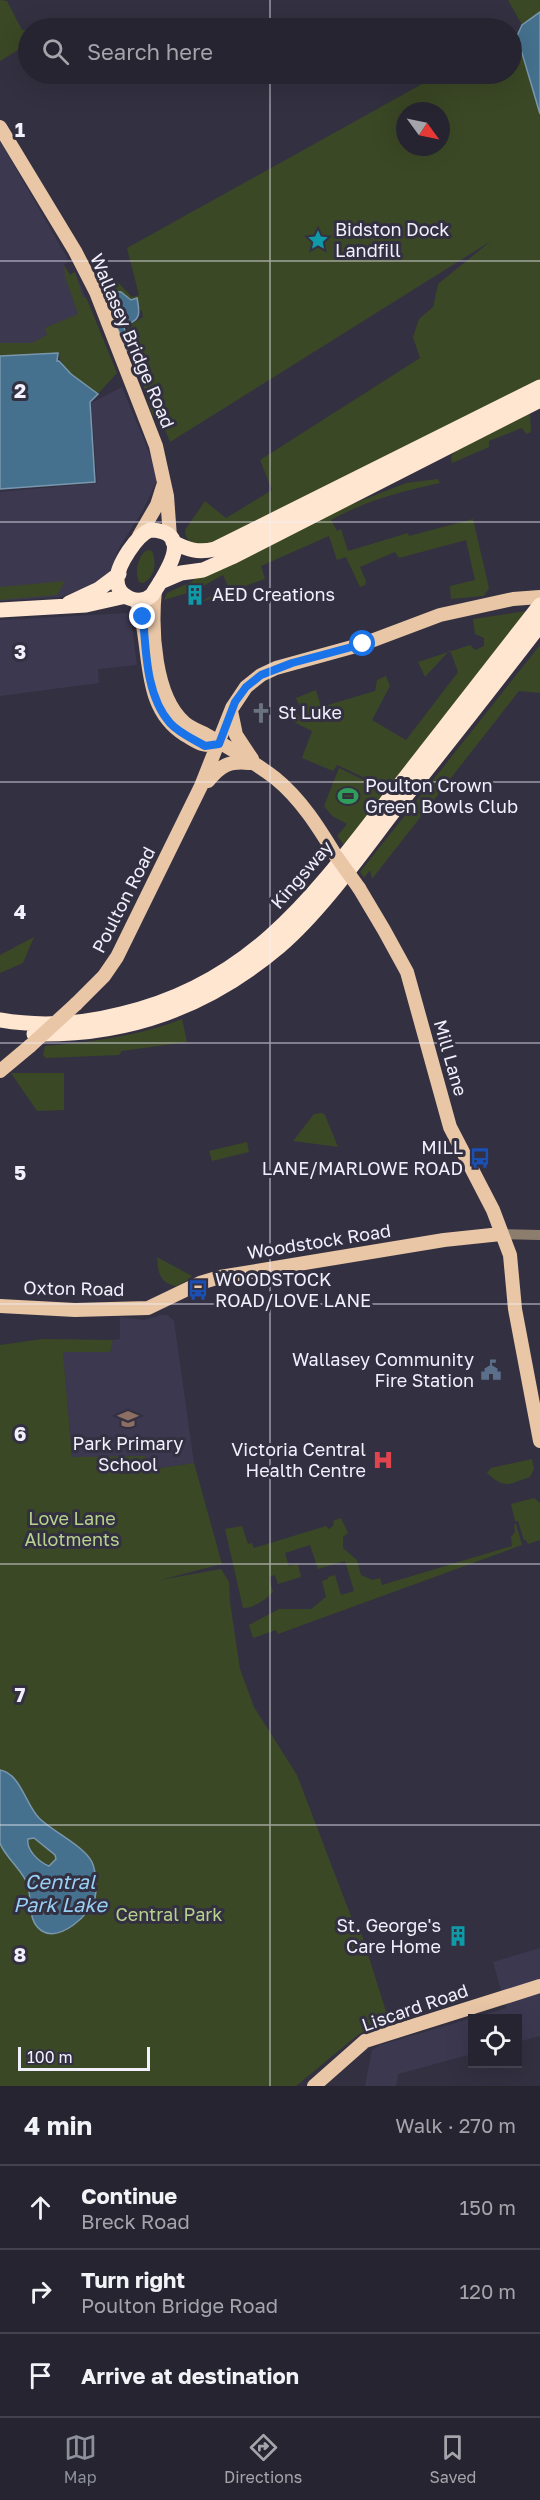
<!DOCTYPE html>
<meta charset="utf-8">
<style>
:root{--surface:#262431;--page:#32303d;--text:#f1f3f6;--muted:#a4a4ab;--line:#42414d;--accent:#8c9099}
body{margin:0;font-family:"Golos Text",sans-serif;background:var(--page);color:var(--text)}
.controls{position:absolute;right:18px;bottom:18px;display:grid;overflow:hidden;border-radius:0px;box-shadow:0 6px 24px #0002}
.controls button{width:54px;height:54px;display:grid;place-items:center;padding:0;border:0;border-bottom:2px solid var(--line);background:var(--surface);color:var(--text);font:30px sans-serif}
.compass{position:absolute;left:396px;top:102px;width:54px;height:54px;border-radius:50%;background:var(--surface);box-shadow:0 6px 24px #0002;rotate:123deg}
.scale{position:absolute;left:18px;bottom:15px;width:132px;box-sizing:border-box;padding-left:6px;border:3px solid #f2f0fc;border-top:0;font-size:16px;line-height:21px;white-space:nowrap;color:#f2f0fc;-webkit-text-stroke:4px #333041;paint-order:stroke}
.stop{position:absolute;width:18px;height:18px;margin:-14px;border:4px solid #1a73e8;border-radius:50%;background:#fff}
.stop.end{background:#1a73e8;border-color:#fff;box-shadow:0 2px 6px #0008}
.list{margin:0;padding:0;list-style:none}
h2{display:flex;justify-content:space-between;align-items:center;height:78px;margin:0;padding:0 24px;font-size:26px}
h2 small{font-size:20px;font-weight:400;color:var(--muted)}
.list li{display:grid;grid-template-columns:39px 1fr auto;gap:18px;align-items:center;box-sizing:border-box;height:84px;padding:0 24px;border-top:2px solid var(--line)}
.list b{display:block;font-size:22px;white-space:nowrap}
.list p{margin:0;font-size:20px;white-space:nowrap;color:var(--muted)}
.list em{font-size:20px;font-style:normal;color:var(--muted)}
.icon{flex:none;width:33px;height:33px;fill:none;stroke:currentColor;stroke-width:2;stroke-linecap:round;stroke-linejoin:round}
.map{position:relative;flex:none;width:540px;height:2086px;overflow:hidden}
.search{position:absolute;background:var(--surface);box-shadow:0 6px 24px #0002;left:18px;right:18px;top:18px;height:66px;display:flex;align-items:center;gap:15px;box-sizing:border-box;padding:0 21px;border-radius:33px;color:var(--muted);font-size:22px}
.sheet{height:330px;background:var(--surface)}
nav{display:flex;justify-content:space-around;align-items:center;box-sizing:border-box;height:84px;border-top:2px solid var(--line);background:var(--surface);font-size:16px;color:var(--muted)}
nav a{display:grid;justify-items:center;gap:3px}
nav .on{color:var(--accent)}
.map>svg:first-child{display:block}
.built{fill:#3c3850}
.green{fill:#3b4825;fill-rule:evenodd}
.water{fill:#45718e;stroke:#7997af;stroke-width:1.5;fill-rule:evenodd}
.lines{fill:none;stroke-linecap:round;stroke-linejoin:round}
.minor{stroke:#8d7d6d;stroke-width:10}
.major{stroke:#e8c6a6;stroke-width:14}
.highway{stroke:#ffe6d0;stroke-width:15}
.major-bridge{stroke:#e8c6a6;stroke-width:14}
.route{stroke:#1a73e8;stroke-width:8}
.grid{fill:none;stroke:#f2f0fc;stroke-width:1.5;stroke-opacity:0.55}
.labels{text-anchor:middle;stroke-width:6;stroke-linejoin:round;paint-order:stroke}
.poi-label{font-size:18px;fill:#f2f0fc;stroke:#333041;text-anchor:start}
.street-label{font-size:18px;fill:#f2f0fc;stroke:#333041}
.park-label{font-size:18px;fill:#b7d28c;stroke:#333041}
.water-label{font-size:20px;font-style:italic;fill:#98cff4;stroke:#333041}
.grid-label{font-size:20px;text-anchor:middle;font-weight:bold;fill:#f2f0fc;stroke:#333041;stroke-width:6;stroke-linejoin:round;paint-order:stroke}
</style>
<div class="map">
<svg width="540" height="2086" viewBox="0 0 540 2086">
<rect width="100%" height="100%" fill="#333041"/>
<path class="built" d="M0 141 69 261 64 265 70 275 75 272 101 335 0 356Z
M122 387 159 476 143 510 118 550 111 571 94 585 60 597 0 601V492L97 483 91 403Z
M128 613 131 619 137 665 98 669 99 683 0 696V620Z
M161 1315H168L174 1321 194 1463 154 1469 145 1456 72 1458 63 1352H110L113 1340 120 1339V1317L144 1320Z
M540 1948V2036L518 2042V2018H472V2054L398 2074 396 2086H365L372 2050 380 2045 506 2008 493 1962Z"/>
<path class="green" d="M0 0 7 1 22 30 28 31V44L0 61Z
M508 0H540V12L522 25Z
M517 36 540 114V381L218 544H192L186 537 185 530 205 501 226 518 272 490 260 460 420 358 413 337 419 319 433 307 438 284 491 241 170 442 163 424 152 415 127 331 130 325 143 317 142 311 139 309 136 298 131 300 121 292 108 290 107 287 114 283 111 277 103 281 102 279 111 275 132 297 139 295 127 248 440 74H512V37ZM405 111H441V147H405Z
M64 265 70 275 75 272 83 298 86 297 117 373 98 394C82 383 63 373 58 353L0 356V343H32L47 335 45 328 78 314 65 277Z
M530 413 531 432 526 434 522 428 489 441V447L452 463 451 456 460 447Z
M438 479 440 483C402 491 365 501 331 520L337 531 341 529 348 551 408 533 409 536 473 519 489 588 484 596 451 599 450 586 475 580 466 540 399 558 395 552 360 567 366 581 365 585 360 587 346 557 337 560 329 536 261 566 265 579C244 586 221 595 199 603L228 586 223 575 194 591 164 600 167 593 193 581V576L327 514 406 483Z
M148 550 152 551C157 562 155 578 143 583L139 582C135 573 137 560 144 552Z
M65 581 57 595 0 600V587Z
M527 611 344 845 337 836 347 824 332 816 324 806 339 768 376 786 378 784 337 765 333 771 302 758 312 731 284 717 294 712 306 721 296 698 316 690 321 707 375 691 377 680 386 676 390 686 372 720 406 740 458 672 450 650 425 677 418 662 470 645 475 650 484 646V638L475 634 473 619Z
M540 645V693L519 691 372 879 370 870 364 878 360 872Z
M34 937 23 963 0 973V955Z
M182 1019 187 1042 122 1051 119 1055 46 1058 43 1055 45 1046C91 1042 139 1036 182 1019Z
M11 1073H64V1110L37 1111Z
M322 1113 325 1115 338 1147 293 1141 314 1114Z
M247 1142 249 1152 212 1161 209 1151Z
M157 1257 192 1276 188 1280 176 1286C159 1283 158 1271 157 1257Z
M42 1339 113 1340 110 1352H63L72 1457 145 1456 154 1469 194 1463 222 1564 160 1580 221 1569 229 1582 230 1602 240 1669 254 1707 297 1775 357 1932H361L389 2021 359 2034 296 2086H0V1345Z
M532 1459 534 1469 530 1477C508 1484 506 1490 487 1473L491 1468Z
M534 1498 540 1503V1540L528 1544 526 1540H524L518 1521H515L511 1504Z
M341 1518 348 1533 343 1537V1548L357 1560 361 1575 372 1580 380 1578 382 1585 512 1546 511 1537 515 1532 514 1525 516 1524 522 1545 278 1634 276 1630 253 1638 249 1625 279 1609H311L326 1597 322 1581 328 1579V1577L335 1575 341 1595 354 1591 345 1561 318 1569 310 1545 285 1553 289 1566 298 1564 301 1577 278 1584 275 1575 269 1577 273 1592C265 1600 254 1608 243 1608L225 1529 242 1526 248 1544 252 1543 254 1548 326 1526 329 1529 334 1525 333 1521Z"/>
<path class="water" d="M540 12V114L517 36 522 25Z
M102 290 121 292 131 300 137 298C140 313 141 320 126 325L122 309 119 311 129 344 127 351Z
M58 353 57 361H59L71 374 98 394 90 402 95 482 0 489V356Z
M0 1770C20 1773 26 1805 39 1818 53 1832 83 1845 92 1862 96 1871 97 1888 95 1898 90 1915 60 1942 42 1931 25 1920 34 1897 26 1881 20 1868 3 1854 0 1843 0 1830 0 1786 0 1770ZM34 1838 55 1855 56 1859 49 1866C39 1862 26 1850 28 1839Z"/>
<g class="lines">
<path class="minor" d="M501 1234 540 1235"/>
<path class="major" d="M0 127 75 251 96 292 156 446 167 496 170 537
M139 536 157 505 163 486
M155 590C151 629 154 697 185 723 191 728 199 731 205 734 229 748 253 761 275 778 301 799 319 828 336 856
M136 600C154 645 138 706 185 735 199 743 202 747 219 744
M231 711 236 735 252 759
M208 781C221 765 229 761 249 763
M359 888 384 930 407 972 450 1127 493 1210 510 1255 515 1309 540 1441
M76 1004 104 976 117 957 201 786 232 708 246 687 261 675 276 668 363 644 440 615 513 599 540 597
M0 1071 30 1046
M0 1306 75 1310 148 1308 200 1283 220 1277 444 1240 501 1234
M314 2086 365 2041 540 1986"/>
<path class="highway" d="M150 530C197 531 164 576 152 595 140 606 117 598 117 580 117 565 137 535 150 530Z
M173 542C188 550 198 553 215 549L540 387
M160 582 181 573 203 570 232 557 540 400
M69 603 99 589 119 574
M0 610 86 605 126 596
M0 1020C40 1027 82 1024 121 1014 255 983 318 890 398 787 445 727 492 666 540 605
M34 1034C128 1036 208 1007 280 946 322 910 363 851 397 807 445 747 493 686 540 625"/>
<path class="major-bridge" d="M336 856 359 888
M30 1046 76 1004"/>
</g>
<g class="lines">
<path class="route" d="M143 617C146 651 146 696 170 723 179 733 193 739 205 746L219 744 235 702 246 687 261 675 292 663 363 644"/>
</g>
<path class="grid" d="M270 0V28M270 74V2086M0 261H540M0 522H540M0 782H540M0 1043H540M0 1304H540M0 1564H540M0 1825H540"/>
<defs>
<g id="sight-bare" transform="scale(1.62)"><path d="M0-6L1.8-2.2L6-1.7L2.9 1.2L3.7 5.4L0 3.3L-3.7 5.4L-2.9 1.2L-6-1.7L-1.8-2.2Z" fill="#0f9aa8" stroke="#333041" stroke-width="2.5" paint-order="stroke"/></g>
<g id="building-bare" transform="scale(1.62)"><path d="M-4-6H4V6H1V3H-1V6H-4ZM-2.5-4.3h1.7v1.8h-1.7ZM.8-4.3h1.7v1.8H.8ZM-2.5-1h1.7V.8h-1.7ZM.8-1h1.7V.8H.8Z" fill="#0f9aa8" stroke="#333041" stroke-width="2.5" paint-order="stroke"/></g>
<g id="church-bare" transform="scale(1.62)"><path d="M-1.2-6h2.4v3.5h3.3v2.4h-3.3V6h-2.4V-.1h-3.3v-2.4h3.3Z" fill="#6b7280" stroke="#333041" stroke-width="2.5" paint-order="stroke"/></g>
<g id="stadium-bare" transform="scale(1.62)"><path d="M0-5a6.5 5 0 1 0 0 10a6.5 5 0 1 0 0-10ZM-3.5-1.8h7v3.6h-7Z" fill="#2e9e5b" stroke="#333041" stroke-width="2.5" paint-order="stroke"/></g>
<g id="bus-bare" transform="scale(1.62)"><path d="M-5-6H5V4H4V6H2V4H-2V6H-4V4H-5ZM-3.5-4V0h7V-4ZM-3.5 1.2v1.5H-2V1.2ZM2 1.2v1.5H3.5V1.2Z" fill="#1a4fb4" stroke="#333041" stroke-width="2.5" paint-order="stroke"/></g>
<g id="civic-bare" transform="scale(1.62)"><path d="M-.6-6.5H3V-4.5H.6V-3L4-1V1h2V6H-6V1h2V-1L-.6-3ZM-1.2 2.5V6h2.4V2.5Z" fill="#5c6f8a" stroke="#333041" stroke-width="2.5" paint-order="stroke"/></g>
<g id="school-bare" transform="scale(1.62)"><path d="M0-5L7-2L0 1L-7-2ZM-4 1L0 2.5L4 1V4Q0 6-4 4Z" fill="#8d6e63" stroke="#333041" stroke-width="2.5" paint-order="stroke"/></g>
<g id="hospital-bare" transform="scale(1.62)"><path d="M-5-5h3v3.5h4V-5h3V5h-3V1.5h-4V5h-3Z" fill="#e0444e" stroke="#333041" stroke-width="2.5" paint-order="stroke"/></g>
</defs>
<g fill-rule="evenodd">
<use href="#sight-bare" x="318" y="240"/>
<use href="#building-bare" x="195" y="595"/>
<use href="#church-bare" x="261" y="713"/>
<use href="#stadium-bare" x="348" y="796"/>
<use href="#bus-bare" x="480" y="1158"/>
<use href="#bus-bare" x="198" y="1290"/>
<use href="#civic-bare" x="491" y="1370"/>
<use href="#school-bare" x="128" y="1419"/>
<use href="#hospital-bare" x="383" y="1460"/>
<use href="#building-bare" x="458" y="1936"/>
</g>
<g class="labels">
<g class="poi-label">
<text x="335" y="236">Bidston Dock<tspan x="335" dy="21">Landfill</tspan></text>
<text x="212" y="601">AED Creations</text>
<text x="278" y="719">St Luke</text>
<text x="365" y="792">Poulton Crown<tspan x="365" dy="21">Green Bowls Club</tspan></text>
<text x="463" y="1154" text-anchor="end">MILL<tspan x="463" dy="21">LANE/MARLOWE ROAD</tspan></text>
<text x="215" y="1286">WOODSTOCK<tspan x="215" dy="21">ROAD/LOVE LANE</tspan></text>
<text x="474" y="1366" text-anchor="end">Wallasey Community<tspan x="474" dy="21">Fire Station</tspan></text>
<text x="128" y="1450" text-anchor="middle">Park Primary<tspan x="128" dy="21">School</tspan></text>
<text x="366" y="1456" text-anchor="end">Victoria Central<tspan x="366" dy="21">Health Centre</tspan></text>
<text x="441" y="1932" text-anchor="end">St. George's<tspan x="441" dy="21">Care Home</tspan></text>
</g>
<g class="street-label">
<text transform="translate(132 341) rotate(67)" y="6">Wallasey Bridge Road</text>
<text transform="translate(302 875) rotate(-49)" y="6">Kingsway</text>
<text transform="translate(124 900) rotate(-63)" y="6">Poulton Road</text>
<text transform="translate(450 1058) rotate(74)" y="6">Mill Lane</text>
<text transform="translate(319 1242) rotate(-9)" y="6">Woodstock Road</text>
<text transform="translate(74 1289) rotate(1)" y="6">Oxton Road</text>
<text transform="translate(415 2008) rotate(-19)" y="6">Liscard Road</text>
</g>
<g class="park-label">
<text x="72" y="1525">Love Lane<tspan x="72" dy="21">Allotments</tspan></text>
<text x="169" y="1921">Central Park</text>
</g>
<g class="water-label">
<text x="60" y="1889">Central<tspan x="60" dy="23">Park Lake</tspan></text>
</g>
</g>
<g class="grid-label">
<text x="20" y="137">1</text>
<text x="20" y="398">2</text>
<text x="20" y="659">3</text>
<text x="20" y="919">4</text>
<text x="20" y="1180">5</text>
<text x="20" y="1441">6</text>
<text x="20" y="1702">7</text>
<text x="20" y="1962">8</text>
</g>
</svg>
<div class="controls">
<button><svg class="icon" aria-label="locate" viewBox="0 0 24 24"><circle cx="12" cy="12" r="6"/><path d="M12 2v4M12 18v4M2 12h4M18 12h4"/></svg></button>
</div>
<svg class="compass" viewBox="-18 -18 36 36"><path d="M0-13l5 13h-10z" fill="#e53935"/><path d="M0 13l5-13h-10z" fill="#a4a4ab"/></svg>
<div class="scale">100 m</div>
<div class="stop" style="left:363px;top:644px"></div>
<div class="stop end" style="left:143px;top:617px"></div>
<div class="search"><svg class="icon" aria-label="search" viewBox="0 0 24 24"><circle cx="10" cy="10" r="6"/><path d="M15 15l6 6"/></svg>Search here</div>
</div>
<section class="sheet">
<h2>4 min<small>Walk · 270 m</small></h2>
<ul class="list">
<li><svg class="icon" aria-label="ahead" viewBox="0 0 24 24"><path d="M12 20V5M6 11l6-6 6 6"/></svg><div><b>Continue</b><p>Breck Road</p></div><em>150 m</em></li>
<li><svg class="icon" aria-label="right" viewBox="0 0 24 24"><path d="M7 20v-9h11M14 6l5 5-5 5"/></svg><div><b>Turn right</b><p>Poulton Bridge Road</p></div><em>120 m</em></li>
<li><svg class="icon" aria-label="arrive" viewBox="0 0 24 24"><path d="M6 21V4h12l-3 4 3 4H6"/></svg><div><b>Arrive at destination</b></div></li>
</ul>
</section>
<nav>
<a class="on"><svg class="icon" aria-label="map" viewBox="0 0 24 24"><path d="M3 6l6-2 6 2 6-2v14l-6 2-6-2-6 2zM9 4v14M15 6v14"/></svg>Map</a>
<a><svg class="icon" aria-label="directions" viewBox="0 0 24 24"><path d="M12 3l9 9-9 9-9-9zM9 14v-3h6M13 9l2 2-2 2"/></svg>Directions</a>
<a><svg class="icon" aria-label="saved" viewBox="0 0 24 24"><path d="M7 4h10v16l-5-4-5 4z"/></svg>Saved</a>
</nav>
